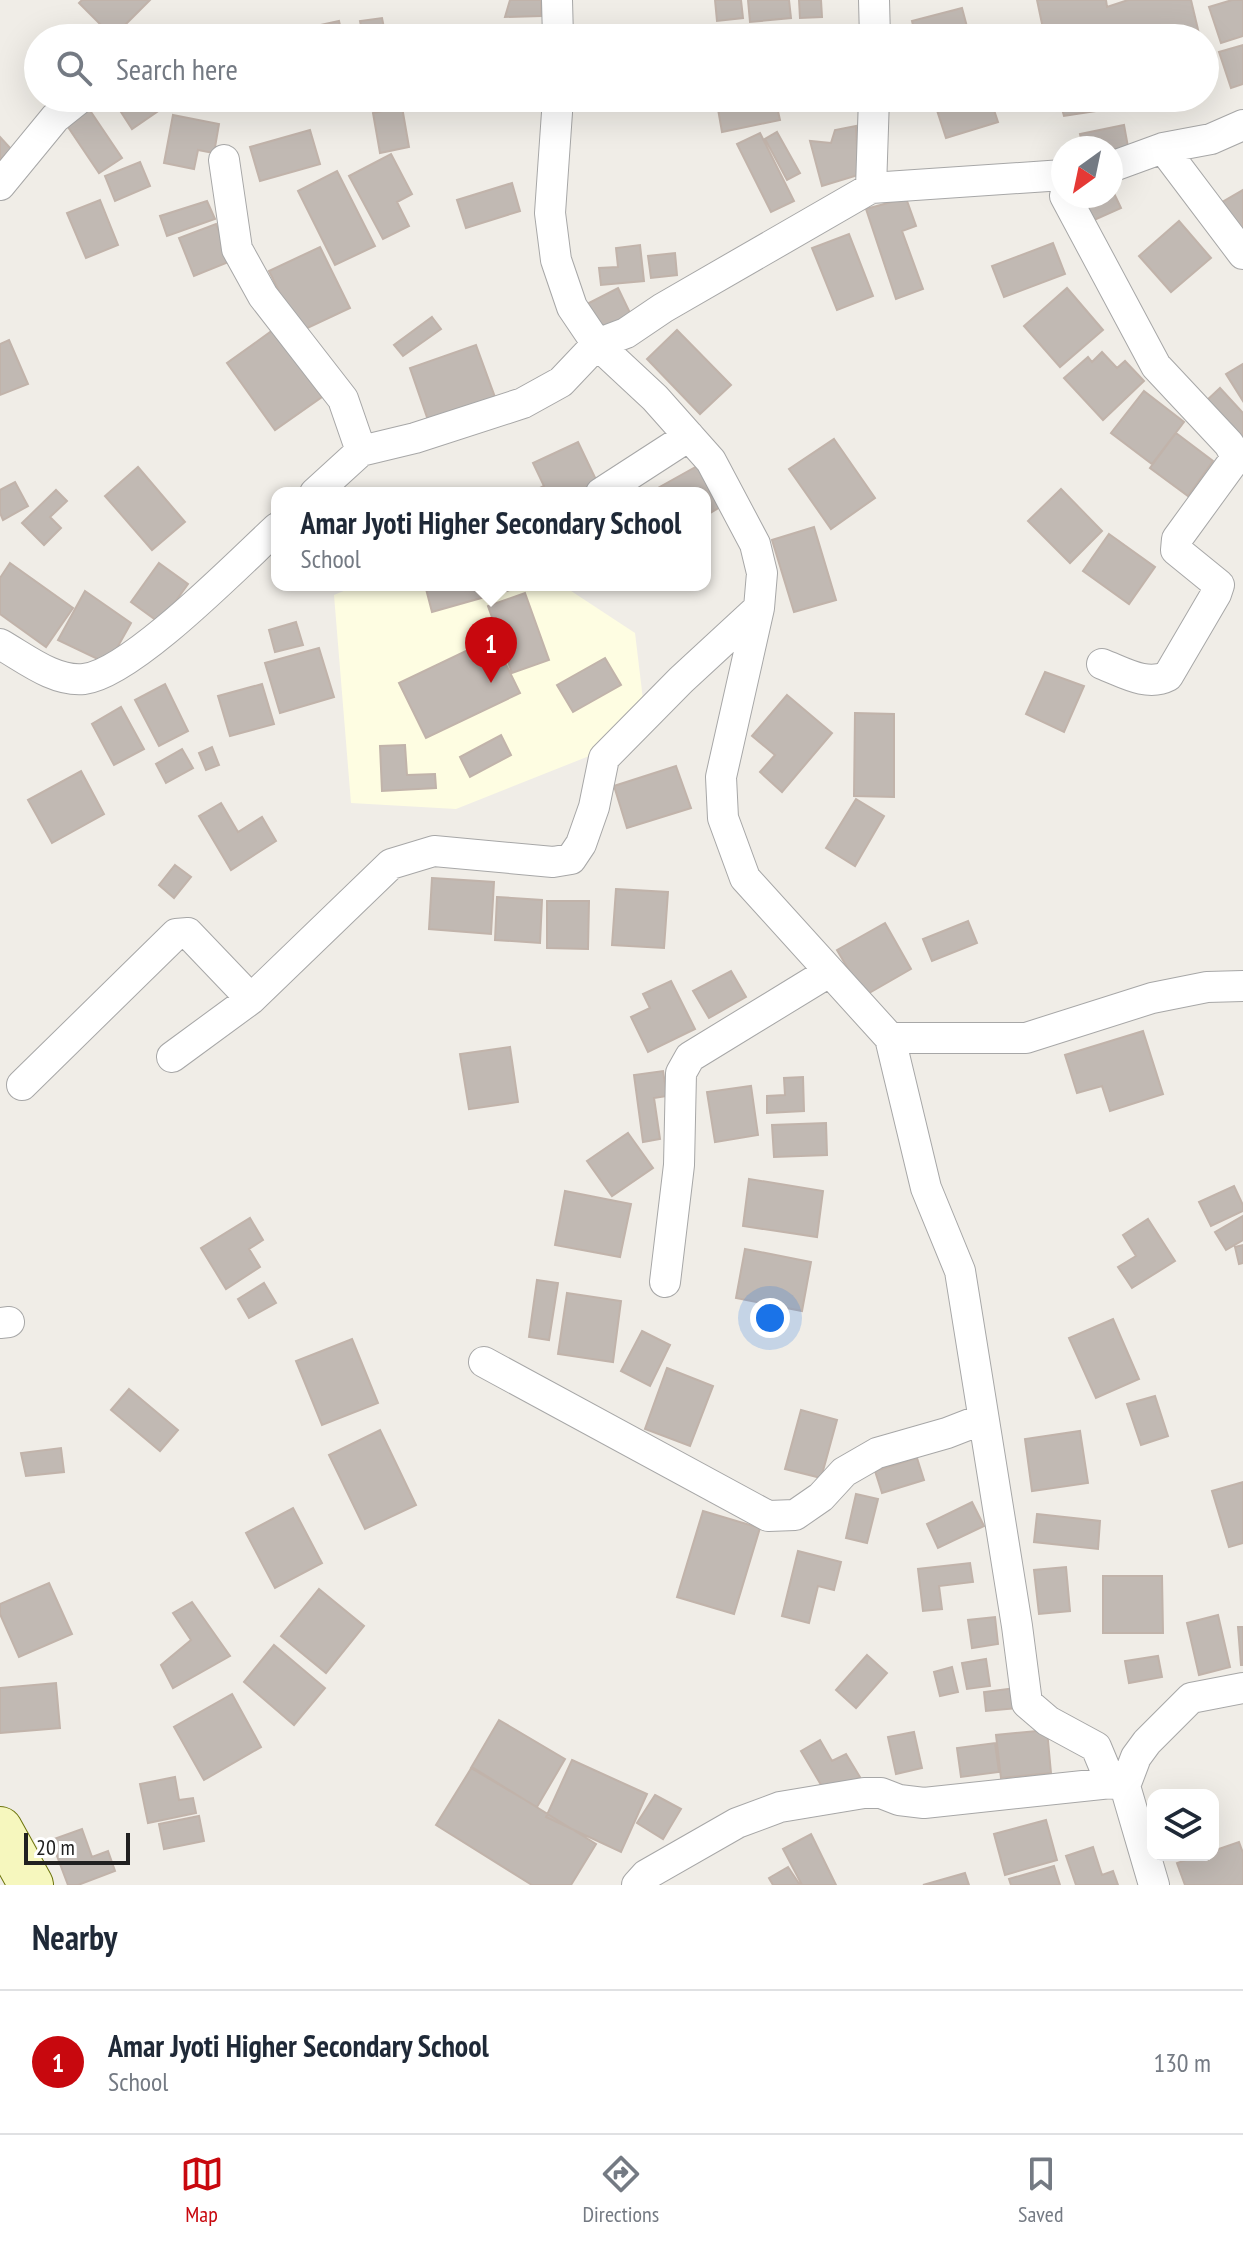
<!DOCTYPE html>
<style>
:root{--surface:#fff;--page:#f6f6f7;--text:#1f2937;--muted:#747a83;--line:#e0e1e3;--accent:#c8080e}
body{margin:0;font-family:"PT Sans Narrow",sans-serif;background:var(--page);color:var(--text)}
.controls{position:absolute;right:24px;bottom:24px;display:grid;overflow:hidden;border-radius:16px;box-shadow:0 8px 32px #0002}
.controls button{width:72px;height:72px;display:grid;place-items:center;padding:0;border:0;border-bottom:2px solid var(--line);background:var(--surface);color:var(--text);font:40px sans-serif}
.compass{position:absolute;left:1051px;top:136px;width:72px;height:72px;border-radius:50%;background:var(--surface);box-shadow:0 8px 32px #0002;rotate:213deg}
.scale{position:absolute;left:24px;bottom:20px;width:106px;box-sizing:border-box;padding-left:8px;border:4px solid #202020;border-top:0;font-size:22px;line-height:28px;white-space:nowrap;color:#202020;-webkit-text-stroke:6px #fff;paint-order:stroke}
.you{position:absolute;left:770px;top:1318px;width:28px;height:28px;margin:-20px;border:6px solid #fff;border-radius:50%;background:#1a73e8;box-shadow:0 0 0 12px #1a73e833}
.badge{display:grid;place-items:center;width:52px;height:52px;border-radius:50%;background:var(--accent);color:#fff;font-size:26px;font-weight:700}
.pin{position:absolute;translate:-50% -66px;filter:drop-shadow(0 2px 4px #0008)}
.pin::after{content:'';position:absolute;top:42px;width:28px;height:24px;background:inherit;clip-path:polygon(0 0,100% 0,50% 100%)}
.popup{position:absolute;left:271px;top:487px;width:440px;height:104px;box-sizing:border-box;display:grid;place-content:center;border-radius:16px;background:var(--surface);filter:drop-shadow(0 2px 6px #0005);font-size:26px;white-space:nowrap;color:var(--muted)}
.popup b{font-size:30px;color:var(--text)}
.popup::after{content:'';position:absolute;left:50%;top:100%;margin-left:-16px;border:16px solid transparent;border-top-color:var(--surface)}
.list{margin:0;padding:0;list-style:none}
h2{display:flex;justify-content:space-between;align-items:center;height:104px;margin:0;padding:0 32px;font-size:34px}
h2 small{font-size:26px;font-weight:400;color:var(--muted)}
.list li{display:grid;grid-template-columns:52px 1fr auto;gap:24px;align-items:center;box-sizing:border-box;height:144px;padding:0 32px;border-top:2px solid var(--line)}
.list b{display:block;font-size:30px;white-space:nowrap}
.list p{margin:0;font-size:26px;white-space:nowrap;color:var(--muted)}
.list em{font-size:26px;font-style:normal;color:var(--muted)}
.icon{flex:none;width:44px;height:44px;fill:none;stroke:currentColor;stroke-width:2;stroke-linecap:round;stroke-linejoin:round}
.map{position:relative;flex:none;width:1243px;height:1885px;overflow:hidden}
.search{position:absolute;background:var(--surface);box-shadow:0 8px 32px #0002;left:24px;right:24px;top:24px;height:88px;display:flex;align-items:center;gap:20px;box-sizing:border-box;padding:0 28px;border-radius:44px;color:var(--muted);font-size:30px}
.sheet{height:248px;background:var(--surface)}
nav{display:flex;justify-content:space-around;align-items:center;box-sizing:border-box;height:112px;border-top:2px solid var(--line);background:var(--surface);font-size:22px;color:var(--muted)}
nav a{display:grid;justify-items:center;gap:4px}
nav .on{color:var(--accent)}
.map>svg:first-child{display:block}
.education{fill:#fefde2}
.building{fill:#c1b9b3;stroke:#c1b3aa;stroke-width:2}
.lines{fill:none;stroke-linecap:round;stroke-linejoin:round}
.street-casing{stroke:#a7a7a7;stroke-width:32}
.secondary-casing{stroke:#6c740a;stroke-width:46}
.street{stroke:#fff;stroke-width:30}
.secondary{stroke:#f6f7be;stroke-width:44}
</style>
<div class="map">
<svg width="1243" height="1885" viewBox="0 0 1243 1885">
<rect width="100%" height="100%" fill="#f0ede7"/>
<path class="education" d="M358 585H562L635 633 647 733 456 809 351 803 334 595Z"/>
<path class="building" d="M82 0H150L113 37 79 3Z
M510 0H541V16L505 17Z
M715 0H741L743 18 717 21Z
M748 0H789L791 18 750 22Z
M799 0H821L822 17 800 18Z
M1037 0H1106L1107 7 1128 0H1191L1200 38H1045Z
M1232 0H1243V36L1221 43 1209 7Z
M962 8 970 38H916L912 21Z
M382 18 386 38H355L363 36 360 21Z
M339 21 343 38H295L293 31Z
M1243 45V84L1231 88 1219 52Z
M112 98H167L170 103 132 129Z
M504 98H535L534 107 503 105Z
M769 98H775L780 120 722 132 718 109Z
M787 98H821L822 109 788 110Z
M933 98H990L998 122 946 138Z
M1059 98H1121L1123 107 1064 116Z
M402 107 409 147 380 153 373 113Z
M89 109 122 158 99 173 66 124Z
M173 115 219 124 214 153 198 150 194 169 164 163Z
M1124 125 1128 147 1111 150V148H1083L1080 134Z
M856 126 858 175 822 186 810 141 831 143 835 130Z
M310 130 320 164 260 181 250 147Z
M777 132 800 173 787 180 765 139Z
M760 133 794 201 771 212 737 144Z
M0 137 11 149 0 160Z
M391 154 412 194 397 202 409 226 383 239 349 176Z
M140 162 150 186 115 201 105 176Z
M337 171 375 246 335 265 298 191Z
M512 183 520 211 466 228 457 200Z
M1111 187 1121 208 1083 225 1069 196H1111Z
M1243 190V238L1222 202Z
M906 198 916 226 902 231 923 289 896 299 866 209Z
M100 200 118 245 86 258 67 213Z
M207 201 215 219 167 236 160 216Z
M1179 221 1211 258 1171 292 1139 256Z
M216 224 231 261 194 276 179 238Z
M849 234 873 296 837 310 812 248Z
M1053 243 1065 274 1004 297 992 266Z
M640 245 644 281 601 285 599 268 618 267 616 248Z
M320 247 350 308 299 332 269 271Z
M675 253 677 275 651 278 648 256Z
M618 288 632 317 601 332 587 304Z
M1067 288 1103 330 1060 367 1024 326Z
M432 317 441 329 403 356 394 345Z
M273 330 322 397 275 430 227 363Z
M677 330 731 385 700 414 647 359Z
M9 340 28 384 0 395V344Z
M476 345 496 400 429 423 410 368Z
M1102 352 1117 368 1125 361 1144 381 1103 420 1064 378 1088 357 1092 362Z
M1243 364V401L1226 374Z
M1220 388 1243 413V439L1205 402Z
M1144 391 1184 422 1152 464 1111 433Z
M1176 433 1213 461 1188 496 1150 468Z
M834 439 875 498 831 529 789 469Z
M578 442 600 488 589 493H530L544 486 533 463Z
M699 465 722 506 705 516V493H649Z
M138 467 185 522 152 550 105 496Z
M15 482 28 506 3 520 0 513V490Z
M1061 489 1102 531 1070 563 1028 521Z
M56 490 67 501 50 517 61 528 44 545 22 523Z
M814 527 836 600 794 612 772 540Z
M1109 534 1155 567 1129 604 1083 571Z
M10 563 73 608 46 647 0 614V578Z
M159 563 188 584 160 623 131 602Z
M425 585H512L513 589 432 612Z
M85 591 131 623 108 664 58 640Z
M525 593 549 660 512 673 488 606Z
M296 622 303 645 275 652 269 630Z
M493 638 520 693 426 738 399 683Z
M319 648 334 697 280 713 265 663Z
M605 658 621 685 573 712 557 685Z
M1045 672 1084 686 1064 732 1026 714Z
M165 684 188 731 159 746 135 700Z
M262 684 274 724 230 736 218 696Z
M787 695 832 733 782 792 760 772 775 755 752 736Z
M121 707 144 749 114 765 92 724Z
M855 713 894 714V797L854 796Z
M501 735 511 755 470 777 460 757Z
M405 745 407 775 435 774 436 788 382 791 380 746Z
M212 747 219 765 206 770 199 753Z
M182 749 193 768 166 783 156 764Z
M676 766 691 808 627 828 614 786Z
M81 771 104 814 52 843 28 800Z
M856 799 884 816 855 866 826 848Z
M221 803 238 832 262 817 276 841 231 870 199 816Z
M175 865 191 877 174 898 159 885Z
M432 878 494 882 491 934 429 929Z
M616 889 668 892 664 948 612 945Z
M497 897 542 900 540 943 495 940Z
M547 901H589L588 949 547 948Z
M968 921 977 943 932 961 923 939Z
M885 923 911 969 864 996 837 950Z
M731 971 746 997 709 1018 693 991Z
M671 981 695 1029 648 1052 631 1017 650 1008 643 994Z
M1143 1031 1163 1094 1110 1111 1102 1086 1077 1093 1065 1055Z
M510 1047 518 1102 469 1109 460 1054Z
M663 1071 667 1096 654 1098 660 1139 643 1142 634 1075Z
M803 1077 804 1111 767 1113V1096L785 1095 784 1078Z
M751 1086 758 1135 715 1142 707 1092Z
M826 1123 827 1155 774 1157 772 1125Z
M628 1133 653 1168 612 1196 587 1161Z
M749 1179 823 1191 817 1237 743 1226Z
M1234 1186 1243 1205V1211L1211 1226 1199 1202Z
M565 1191 631 1204 620 1257 555 1245Z
M1243 1216V1240L1226 1250 1215 1232Z
M250 1218 263 1240 249 1249 260 1267 226 1289 201 1248Z
M1148 1219 1175 1261 1132 1288 1118 1267 1136 1256 1123 1235Z
M1243 1245V1263L1239 1264 1235 1247Z
M745 1249 811 1262 802 1311 736 1298Z
M537 1280 558 1283 549 1340 529 1337Z
M264 1283 276 1303 249 1318 238 1299Z
M567 1293 621 1301 613 1362 558 1354Z
M1113 1319 1139 1379 1096 1398 1069 1338Z
M642 1331 670 1345 650 1386 621 1371Z
M352 1339 378 1403 322 1425 296 1361Z
M667 1368 713 1386 690 1446 645 1429Z
M129 1389 178 1430 160 1451 111 1410Z
M1155 1396 1168 1436 1141 1445 1127 1404Z
M801 1410 837 1420 821 1478 785 1469Z
M380 1430 416 1505 365 1529 329 1455Z
M1080 1431 1088 1483 1032 1491 1025 1439Z
M61 1448 64 1472 26 1476 21 1453Z
M917 1458 924 1480 882 1493 875 1471Z
M1243 1482V1543L1229 1547 1212 1491Z
M856 1494 878 1499 867 1543 846 1538Z
M972 1502 984 1526 938 1548 927 1524Z
M293 1508 322 1563 275 1588 246 1533Z
M703 1511 760 1528 734 1614 677 1597Z
M1037 1514 1100 1521 1098 1549 1034 1542Z
M798 1551 841 1562 834 1590 818 1586 809 1623 782 1616Z
M970 1563 973 1582 939 1586 942 1609 923 1611 918 1569Z
M1066 1567 1070 1611 1039 1614 1034 1570Z
M1103 1576H1162L1163 1633H1103Z
M49 1583 72 1634 19 1657 0 1614V1604Z
M319 1589 364 1626 326 1673 281 1636Z
M192 1602 230 1656 173 1688 161 1665 191 1640 173 1613Z
M1218 1615 1230 1667 1199 1675 1187 1623Z
M995 1617 998 1644 972 1648 968 1620Z
M1238 1627H1243V1665H1241Z
M274 1645 325 1688 294 1725 244 1682Z
M867 1655 887 1673 856 1708 836 1690Z
M1158 1656 1162 1677 1129 1683 1125 1661Z
M986 1659 990 1686 967 1689 962 1663Z
M952 1667 958 1692 940 1696 934 1672Z
M56 1683 60 1728 0 1733V1688Z
M1015 1688 1018 1708 986 1711 984 1692Z
M232 1694 261 1747 204 1780 174 1727Z
M499 1720 565 1759 537 1807 471 1768Z
M1047 1730 1051 1773 1001 1778 996 1735Z
M914 1732 922 1768 896 1774 888 1737Z
M820 1740 832 1761 846 1754 860 1777 827 1795 801 1751Z
M995 1743 999 1772 961 1777 957 1748Z
M572 1760 647 1794 621 1852 546 1817Z
M472 1767 596 1844 571 1885H532L436 1825Z
M175 1777 179 1800 193 1798 196 1813 148 1823 140 1784Z
M655 1795 681 1809 663 1839 637 1823Z
M199 1816 204 1841 164 1849 159 1824Z
M1046 1820 1057 1860 1005 1875 994 1834Z
M82 1829 92 1857 108 1851 115 1871 78 1885H68L51 1840Z
M811 1834 836 1885H802L783 1849Z
M1239 1842 1243 1853V1885H1185L1177 1863 1201 1855H1213V1851Z
M1093 1847 1102 1875 1113 1871 1118 1885H1076L1066 1856Z
M1054 1866 1060 1885H1011L1009 1879Z
M788 1867 800 1885H773L769 1878Z
M965 1873 969 1885H923Z"/>
<g class="lines">
<g class="street-casing">
<path id="street" d="M557 0 558 38
M874 0 875 38
M558 98 550 213 556 260 572 307 597 344 655 398 711 461 755 544 762 573 759 608 721 777 723 818 745 878 890 1038 926 1188 960 1271 1017 1626 1027 1703 1048 1721 1096 1747 1111 1783 1125 1786 1154 1885
M1163 148 1243 254
M224 160 237 249 263 296 343 399 361 451
M1111 167 1163 148 1211 139 1243 125
M0 185 55 118 80 98
M871 188 874 98
M1065 196 1156 366 1229 444 1234 453 1233 462 1177 539 1176 550 1219 585 1216 594 1168 676C1147 687 1123 672 1102 664
M315 493 361 451 415 438 523 403 561 382 597 344 626 333 663 308 871 188 1063 175
M601 493 689 436
M0 644C25 658 54 682 84 679 131 674 239 563 277 528
M890 1038H1026L1152 998 1207 987 1243 986
M172 1057 251 999 391 864 434 851 553 862 571 859 581 844 594 807 604 758 681 680 759 608
M22 1085 176 934 188 933 251 999
M665 1282 679 1165 681 1073 690 1057 829 972
M0 1323 9 1322
M484 1362 768 1516 795 1515 821 1497 844 1472 877 1453 947 1433 983 1419
M1125 1786 1136 1757 1147 1742 1191 1698 1243 1688
M637 1885 646 1875 737 1823 780 1807 864 1793H881L899 1800 924 1803 1111 1783"/>
</g>
<g class="secondary-casing">
<path id="secondary" d="M0 1829 31 1885"/>
</g>
<use href="#street" class="street"/>
<use href="#secondary" class="secondary"/>
</g>
</svg>
<div class="controls">
<button><svg class="icon" aria-label="layers" viewBox="0 0 24 24"><path d="M12 4l9 5-9 5-9-5zM3 14l9 5 9-5"/></svg></button>
</div>
<svg class="compass" viewBox="-18 -18 36 36"><path d="M0-13l5 13h-10z" fill="#e53935"/><path d="M0 13l5-13h-10z" fill="#747a83"/></svg>
<div class="scale">20 m</div>
<div class="you"></div>
<div class="pin badge" style="left:491px;top:683px">1</div>
<div class="popup"><b>Amar Jyoti Higher Secondary School</b>School</div>
<div class="search"><svg class="icon" aria-label="search" viewBox="0 0 24 24"><circle cx="10" cy="10" r="6"/><path d="M15 15l6 6"/></svg>Search here</div>
</div>
<section class="sheet">
<h2>Nearby<small></small></h2>
<ul class="list">
<li><span class="badge">1</span><div><b>Amar Jyoti Higher Secondary School</b><p>School</p></div><em>130 m</em></li>
</ul>
</section>
<nav>
<a class="on"><svg class="icon" aria-label="map" viewBox="0 0 24 24"><path d="M3 6l6-2 6 2 6-2v14l-6 2-6-2-6 2zM9 4v14M15 6v14"/></svg>Map</a>
<a><svg class="icon" aria-label="directions" viewBox="0 0 24 24"><path d="M12 3l9 9-9 9-9-9zM9 14v-3h6M13 9l2 2-2 2"/></svg>Directions</a>
<a><svg class="icon" aria-label="saved" viewBox="0 0 24 24"><path d="M7 4h10v16l-5-4-5 4z"/></svg>Saved</a>
</nav>
